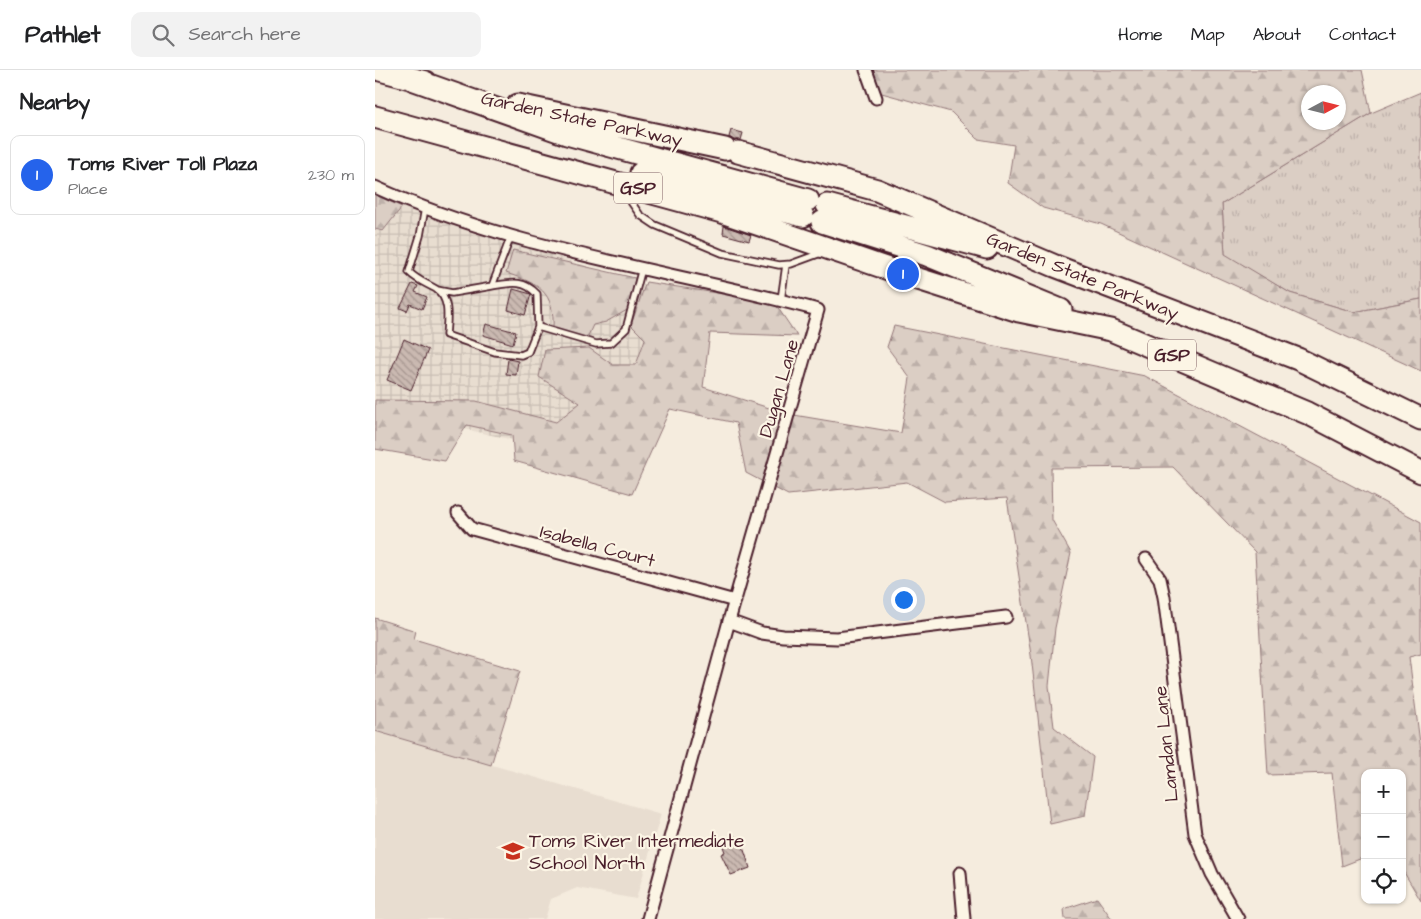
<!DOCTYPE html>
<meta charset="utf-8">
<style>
:root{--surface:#fff;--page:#f2f2f2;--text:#202124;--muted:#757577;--line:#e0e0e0;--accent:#2563eb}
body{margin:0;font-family:"Architects Daughter",sans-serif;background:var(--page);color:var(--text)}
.controls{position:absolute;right:15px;bottom:15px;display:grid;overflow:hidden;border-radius:10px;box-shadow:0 1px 4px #0004}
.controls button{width:45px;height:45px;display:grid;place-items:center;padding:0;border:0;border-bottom:1px solid var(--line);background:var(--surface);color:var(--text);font:25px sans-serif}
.compass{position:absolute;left:926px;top:15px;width:45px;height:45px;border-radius:50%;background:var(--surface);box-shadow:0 1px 4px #0004;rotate:83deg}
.you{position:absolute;left:528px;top:529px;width:18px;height:18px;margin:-12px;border:4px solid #fff;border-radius:50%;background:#1a73e8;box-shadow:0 0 0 8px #1a73e833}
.badge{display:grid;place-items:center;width:32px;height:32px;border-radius:50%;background:var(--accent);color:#fff;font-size:16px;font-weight:700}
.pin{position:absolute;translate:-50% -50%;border:2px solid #fff;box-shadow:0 1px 5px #0006}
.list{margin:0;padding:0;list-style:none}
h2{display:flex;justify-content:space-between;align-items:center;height:65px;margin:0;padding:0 20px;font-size:21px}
h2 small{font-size:16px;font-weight:400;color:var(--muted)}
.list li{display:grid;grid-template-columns:32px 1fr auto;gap:15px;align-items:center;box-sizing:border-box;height:80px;margin:0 10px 10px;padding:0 10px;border:1px solid var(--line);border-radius:10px}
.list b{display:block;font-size:19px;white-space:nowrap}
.list p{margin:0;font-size:16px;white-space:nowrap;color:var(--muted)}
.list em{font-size:16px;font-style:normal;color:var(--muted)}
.icon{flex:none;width:28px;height:28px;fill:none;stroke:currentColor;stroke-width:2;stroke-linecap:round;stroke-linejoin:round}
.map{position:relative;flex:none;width:1046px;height:849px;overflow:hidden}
header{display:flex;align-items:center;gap:30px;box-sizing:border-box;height:70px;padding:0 25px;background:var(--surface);border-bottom:1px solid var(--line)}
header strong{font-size:24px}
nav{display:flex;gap:28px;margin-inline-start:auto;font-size:18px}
.search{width:350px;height:45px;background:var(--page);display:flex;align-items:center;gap:12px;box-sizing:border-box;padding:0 18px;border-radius:10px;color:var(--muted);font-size:19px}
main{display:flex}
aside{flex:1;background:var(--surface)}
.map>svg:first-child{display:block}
.built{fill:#e8ddd0}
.industrial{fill:url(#industrial-grid)}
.grass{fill:url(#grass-tufts);stroke:#927678}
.forest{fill:url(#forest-firs);stroke:#927678;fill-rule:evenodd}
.building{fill:url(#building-back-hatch);stroke:#4a1f2b}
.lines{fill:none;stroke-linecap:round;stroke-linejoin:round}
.service-casing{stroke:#4a1f2b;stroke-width:9}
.minor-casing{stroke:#4a1f2b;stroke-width:15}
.motorway-casing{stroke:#4a1f2b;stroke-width:25}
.service{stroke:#fcf5e5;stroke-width:5.5}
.minor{stroke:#fcf5e5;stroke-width:11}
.motorway{stroke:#fcf5e5;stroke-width:21}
.labels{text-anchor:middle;stroke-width:4.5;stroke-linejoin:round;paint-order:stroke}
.shield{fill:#fcf5e5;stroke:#7f5f63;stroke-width:1}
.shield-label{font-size:18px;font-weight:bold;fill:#4a1f2b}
.street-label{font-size:19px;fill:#4a1f2b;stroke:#fcf5e5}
.poi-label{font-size:19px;fill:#4a1f2b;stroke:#fcf5e5;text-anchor:start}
</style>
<header>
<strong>Pathlet</strong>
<div class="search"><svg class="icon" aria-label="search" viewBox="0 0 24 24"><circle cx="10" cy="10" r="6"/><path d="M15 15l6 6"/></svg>Search here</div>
<nav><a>Home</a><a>Map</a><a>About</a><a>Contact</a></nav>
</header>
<main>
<aside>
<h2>Nearby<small></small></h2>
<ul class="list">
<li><span class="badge">1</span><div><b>Toms River Toll Plaza</b><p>Place</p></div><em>230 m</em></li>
</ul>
</aside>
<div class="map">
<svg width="1046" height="849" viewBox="0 0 1046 849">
<defs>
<pattern id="industrial-grid" width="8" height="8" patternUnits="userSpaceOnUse" patternTransform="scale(1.25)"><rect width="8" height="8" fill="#e8ddd0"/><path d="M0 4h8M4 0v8" fill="none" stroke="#c8bdb3"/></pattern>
<pattern id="grass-tufts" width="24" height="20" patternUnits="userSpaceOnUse" patternTransform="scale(1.25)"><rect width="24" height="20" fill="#dbcec4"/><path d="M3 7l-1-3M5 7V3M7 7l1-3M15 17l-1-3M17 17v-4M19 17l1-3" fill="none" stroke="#bdb0a9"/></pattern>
<pattern id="forest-firs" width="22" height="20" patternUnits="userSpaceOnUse" patternTransform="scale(1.25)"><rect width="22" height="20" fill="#dbcec4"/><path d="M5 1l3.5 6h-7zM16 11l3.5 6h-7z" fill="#bdb0a9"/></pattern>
<pattern id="building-back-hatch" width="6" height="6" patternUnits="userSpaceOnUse" patternTransform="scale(1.25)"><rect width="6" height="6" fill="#cab9b1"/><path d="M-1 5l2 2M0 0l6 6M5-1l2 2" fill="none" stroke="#a69690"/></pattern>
</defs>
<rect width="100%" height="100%" fill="#f5ecde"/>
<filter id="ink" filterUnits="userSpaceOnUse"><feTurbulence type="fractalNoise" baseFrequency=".02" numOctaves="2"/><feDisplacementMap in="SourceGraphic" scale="10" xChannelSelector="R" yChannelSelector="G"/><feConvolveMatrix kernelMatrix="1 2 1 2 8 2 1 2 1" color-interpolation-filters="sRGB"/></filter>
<g filter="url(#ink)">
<path class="built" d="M0 661 286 744 261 829 202 818 176 829 170 849H0Z"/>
<path class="industrial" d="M0 126 304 227 250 395 0 339Z"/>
<path class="grass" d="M1046 22V229L979 242 915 223 850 185 847 134 996 43Z"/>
<path class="forest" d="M495 0H987L996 43 847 134 850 184 915 223 979 242 1046 229V301L726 154 668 138 633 113 639 75 603 69 576 42 503 22ZM934 22H964V52H934Z
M0 125 27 137 8 161 0 159Z
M138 180 260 208 254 239 231 252 218 255 212 268 178 260C180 221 164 214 131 203Z
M271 212 399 232 422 266 335 263 328 317 413 344 526 363 535 308 512 277 519 256 770 306 1046 452V584L1034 587 1046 681V831L1027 799V703H990V787L967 796 957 703 893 705 880 482 798 397 676 398 677 450 696 483 680 558 674 616 679 657 718 687 710 746 675 754 656 585 632 428 570 432 532 412 413 425 371 403 361 353 295 339 257 424 139 391 137 365 92 355 70 391 0 379V330L101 331 181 352 205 333 164 307 170 280 214 278 238 295H261L270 269 256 255Z
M0 548 41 561 39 569 145 601 116 695 0 661Z
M722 828 737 849H690L689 839Z"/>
<path class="building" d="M356 60 368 63 366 70H359L354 67Z
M349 156 376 165 374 171 348 164Z
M37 214 43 216 40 222 52 227 47 239 35 234 32 241 25 238Z
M138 219 156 224 150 245 133 240Z
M111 254 141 262 138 274 108 265Z
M29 269 53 280 36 320 12 310Z
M133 289 143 291 141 305 131 304Z
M360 766 363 775 367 774 375 798 356 805 346 784 350 782 346 771Z"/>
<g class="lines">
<g class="service-casing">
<path id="service" d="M249 122 265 145 280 155 347 183 404 195 416 194 446 183
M50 138 45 166 34 202C43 211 51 213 61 219 76 229 72 250 71 265L120 282 146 285 153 282 163 257 162 224C148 209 136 213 117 216
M62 220 77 223 117 216 136 166
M406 230 411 195
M163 257 221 274 236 273 251 259 267 198"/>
</g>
<g class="minor-casing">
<path id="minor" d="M491 0 501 28
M0 117C140 181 295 200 443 240L354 551 273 849
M83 443 97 459 360 531
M771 489 785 509 789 527 820 764 837 804 863 849
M354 551 387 563 408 566 462 568 631 547
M585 803 589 849"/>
</g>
<g class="motorway-casing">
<path id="motorway" d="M5 0 50 12
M37 9 192 64 433 130
M143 35 350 79
M0 47 347 142 522 202
M363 82 502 120 680 196 923 289 1046 349
M266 103 428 146
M452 135 612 178
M447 152 552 185 686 240
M534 206 644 241 736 260 932 343 1046 402"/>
</g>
<use href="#service" class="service"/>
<use href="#minor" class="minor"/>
<use href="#motorway" class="motorway"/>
</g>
</g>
<defs>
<g id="school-bare" transform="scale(1.725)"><path d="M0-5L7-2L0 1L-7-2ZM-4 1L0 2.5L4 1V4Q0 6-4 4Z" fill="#c8321e" stroke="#fcf5e5" stroke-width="2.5" paint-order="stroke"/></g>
</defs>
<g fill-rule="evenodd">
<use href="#school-bare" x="138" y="781"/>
</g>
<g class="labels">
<g class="shield">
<rect x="239" y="102.5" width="48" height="31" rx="4"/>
<rect x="773" y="269.5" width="48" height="31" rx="4"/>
</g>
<g class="shield-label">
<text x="263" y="124">GSP</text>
<text x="797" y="291">GSP</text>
</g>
<g class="street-label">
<text transform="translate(207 48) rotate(12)" y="7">Garden State Parkway</text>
<text transform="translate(708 205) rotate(22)" y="7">Garden State Parkway</text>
<text transform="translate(403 318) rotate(-74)" y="7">Dugan Lane</text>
<text transform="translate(223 475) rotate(15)" y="7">Isabella Court</text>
<text transform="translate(790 674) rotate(-96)" y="7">Lamdan Lane</text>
</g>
<g class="poi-label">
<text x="154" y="777">Toms River Intermediate<tspan x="154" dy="22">School North</tspan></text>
</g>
</g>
</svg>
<div class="controls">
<button>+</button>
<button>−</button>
<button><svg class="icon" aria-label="locate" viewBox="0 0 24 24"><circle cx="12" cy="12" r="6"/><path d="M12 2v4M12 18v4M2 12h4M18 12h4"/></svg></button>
</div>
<svg class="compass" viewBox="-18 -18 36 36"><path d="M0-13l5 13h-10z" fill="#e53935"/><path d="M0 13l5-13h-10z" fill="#757577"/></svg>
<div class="you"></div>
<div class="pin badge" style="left:528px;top:204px">1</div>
</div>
</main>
